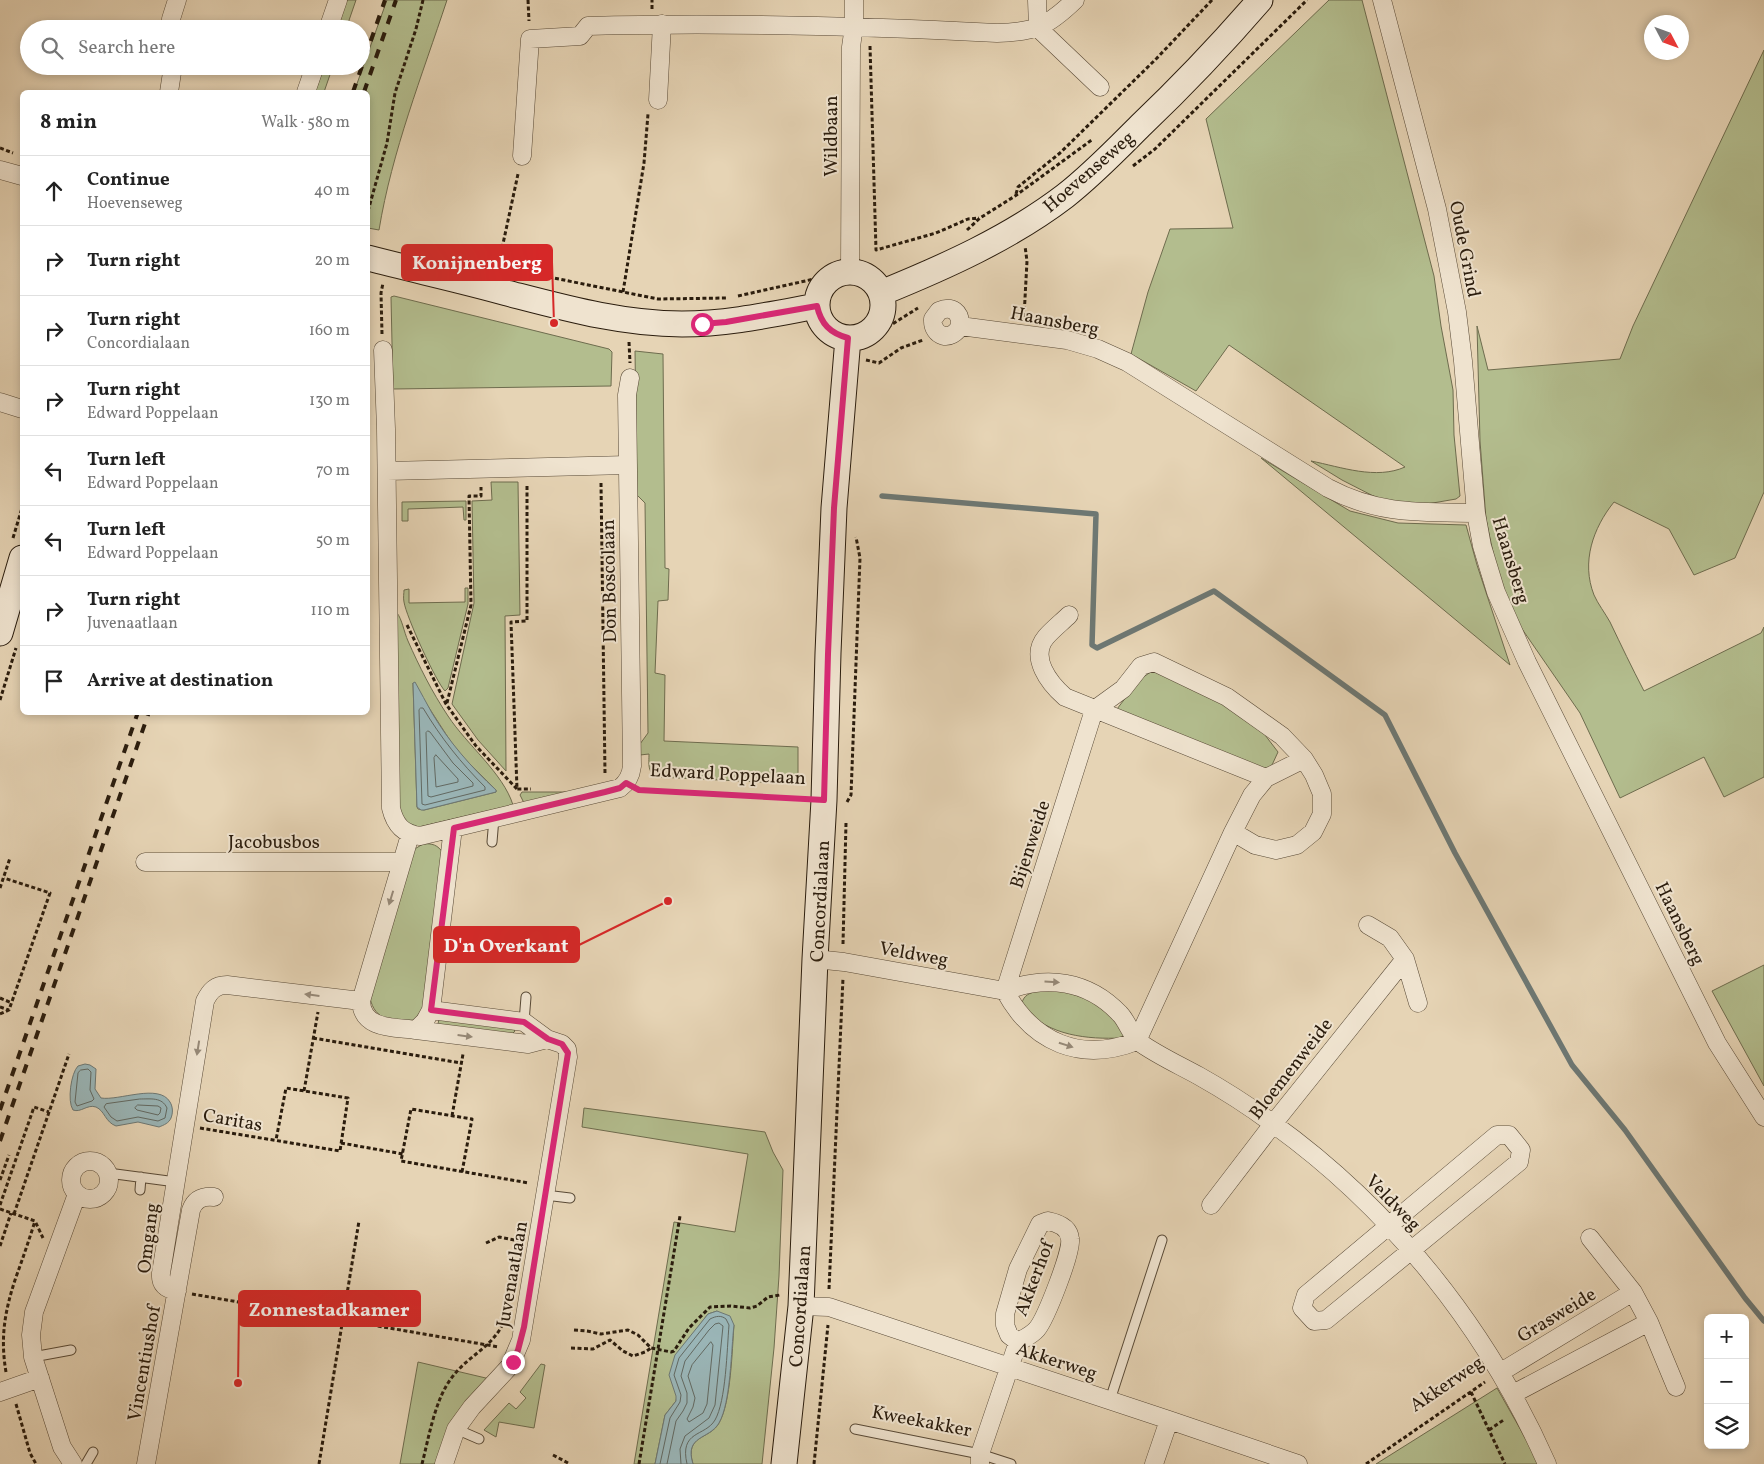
<!DOCTYPE html>
<meta charset="utf-8">
<style>
:root{--surface:#fff;--page:#f6f6f6;--text:#222;--muted:#767676;--line:#e0e0e0}
body{margin:0;font-family:Vollkorn,serif;background:var(--page);color:var(--text)}
.controls{position:absolute;right:15px;bottom:15px;display:grid;overflow:hidden;border-radius:8px;box-shadow:0 2px 8px #0003}
.controls button{width:45px;height:45px;display:grid;place-items:center;padding:0;border:0;border-bottom:1px solid var(--line);background:var(--surface);color:var(--text);font:25px sans-serif}
.compass{position:absolute;left:1644px;top:15px;width:45px;height:45px;border-radius:50%;background:var(--surface);box-shadow:0 2px 8px #0003;rotate:131deg}
.stop{position:absolute;width:15px;height:15px;margin:-11px;border:4px solid #db2777;border-radius:50%;background:#fff}
.stop.end{background:#db2777;border-color:#fff;box-shadow:0 1px 5px #0008}
.list{margin:0;padding:0;list-style:none}
h2{display:flex;justify-content:space-between;align-items:center;height:65px;margin:0;padding:0 20px;font-size:21px}
h2 small{font-size:16px;font-weight:400;color:var(--muted)}
.list li{display:grid;grid-template-columns:32px 1fr auto;gap:15px;align-items:center;box-sizing:border-box;height:70px;padding:0 20px;border-top:1px solid var(--line)}
.list b{display:block;font-size:19px;white-space:nowrap}
.list p{margin:0;font-size:16px;white-space:nowrap;color:var(--muted)}
.list em{font-size:16px;font-style:normal;color:var(--muted)}
.icon{flex:none;width:28px;height:28px;fill:none;stroke:currentColor;stroke-width:2;stroke-linecap:round;stroke-linejoin:round}
.map{position:relative;flex:none;width:1764px;height:1464px;overflow:hidden}
.search{position:absolute;background:var(--surface);box-shadow:0 2px 8px #0003;left:20px;top:20px;width:350px;height:55px;display:flex;align-items:center;gap:12px;box-sizing:border-box;padding:0 18px;border-radius:28px;color:var(--muted);font-size:19px}
.panel{position:absolute;background:var(--surface);box-shadow:0 2px 8px #0003;left:20px;top:90px;width:350px;height:625px;border-radius:8px}
.map>svg:first-child{display:block}
.green{fill:#b3bd8e;stroke:#6e6c4e;fill-rule:evenodd}
.water{fill:#9ab6b8;stroke:#6d7874}
.lines{fill:none;stroke-linecap:round;stroke-linejoin:round}
.shore{stroke:#626962;stroke-width:1}
.stream{stroke:#6d7874;stroke-width:5.5}
.lane-casing{stroke:#594a37;stroke-width:11}
.street-casing{stroke:#594a37;stroke-width:19}
.secondary-casing{stroke:#2a1c0d;stroke-width:27}
.path{stroke:#2a1c0d;stroke-width:3;stroke-dasharray:4 2.5;stroke-linecap:butt}
.lane{stroke:#efe3cf;stroke-width:9}
.street{stroke:#efe3cf;stroke-width:18}
.secondary{stroke:#efe3cf;stroke-width:25}
.rail{stroke:#2a1c0d;stroke-width:4;stroke-dasharray:9 9;stroke-linecap:butt}
.oneway{fill:#968978}
.route{stroke:#db2777;stroke-width:6}
.labels{text-anchor:middle;stroke-width:4;stroke-linejoin:round;paint-order:stroke}
.street-label{font-size:19px;fill:#2a1c0d;stroke:#efe3cf}
.leader{fill:none;stroke:#d62828;stroke-width:2}
.callout-dot{fill:#d62828;stroke:#efe3cf;stroke-width:2}
.callout{fill:#d62828;stroke:#d62828;stroke-width:2}
.callout-label{font-size:20px;text-anchor:middle;font-weight:bold;fill:#fff}
</style>
<div class="map">
<svg width="1764" height="1464" viewBox="0 0 1764 1464">
<rect width="100%" height="100%" fill="#e6d4b5"/>
<filter id="stains"><feTurbulence type="fractalNoise" baseFrequency=".004" numOctaves="4"/><feColorMatrix values="0 0 0 0 .2 0 0 0 0 .09 0 0 0 0 .02 0 0 0 .5 -.17"/></filter>
<radialGradient id="worn" r=".72"><stop offset=".6" stop-color="#630" stop-opacity="0"/><stop offset="1" stop-color="#630" stop-opacity=".3"/></radialGradient>
<path class="green" d="M347 0H356L346 29H337Z
M387 0H447C422 76 392 151 379 230L368 228V92H354Z
M1329 0H1362L1434 276 1441 326 1453 390 1454 435 1460 496 1456 499 1427 504 1383 501 1342 480 1311 461C1341 467 1376 480 1405 467L1229 345 1196 391 1131 354 1148 292 1170 229 1233 228 1206 119Z
M1764 50V492L1735 558 1694 575 1669 529 1614 502C1593 528 1581 562 1594 595 1598 604 1605 613 1610 622 1621 645 1632 668 1644 691L1761 633 1764 627V777L1724 797 1704 757 1620 798 1580 713 1511 613 1498 576 1486 519 1480 441 1477 326 1488 370 1620 359 1633 326Z
M324 66H333L324 92H315Z
M394 296 609 349 612 352 611 386 393 389 391 297Z
M635 351 663 354 665 568 669 569 668 600 658 601 655 673 665 675 664 741 798 747V778L787 777 781 783 658 777C647 773 649 764 649 754L640 755V744L648 733 645 503 637 495Z
M1261 458 1350 511 1398 523 1466 525 1477 565 1510 665Z
M491 482H518L520 615 505 616 506 771 478 740 452 704 474 603 472 501 492 500Z
M466 501V520H464L463 507 408 509V521H402V502Z
M465 588H468V604L448 688 445 691C436 682 406 616 404 602 403 598 404 593 404 590L409 589V603L465 602Z
M397 613C402 619 404 632 408 641 419 666 432 692 448 716 467 745 503 773 513 805L419 827 406 822 399 811ZM413 683 451 742 462 756 496 790V792L424 810 418 809 417 807Z
M1158 667 1252 718 1278 752 1272 765 1263 771 1114 713 1139 680Z
M522 792H568L524 803 520 795Z
M423 844C432 843 438 845 443 853L425 1006 414 1020C393 1022 375 1021 370 998L413 850Z
M1764 965V1086L1712 991Z
M1060 990 1097 1002 1134 1037C1102 1040 1061 1039 1035 1018 1030 1014 1026 1008 1022 1003 1025 988 1048 991 1060 990Z
M439 1019 511 1026 515 1031 510 1036 438 1024Z
M584 1108 765 1132 773 1152 783 1170 779 1276 774 1348 762 1464H693C684 1434 710 1440 719 1423 731 1402 732 1351 734 1325L717 1311 708 1314 686 1343 676 1401 665 1415 655 1464H634L674 1222 735 1232 748 1154 582 1127Z
M418 1362 490 1379 437 1464H400Z
M541 1364 545 1365 534 1428 499 1422 496 1437 484 1430 509 1403 516 1409 526 1398 520 1392Z
M1497 1388 1540 1464H1376Z"/>
<path class="water" d="M415 682C421 692 426 703 432 713 449 742 471 767 496 790V792L424 810H421L417 807 413 683Z
M85 1064 90 1065 96 1069 95 1089 101 1098C119 1101 159 1083 170 1102 173 1107 173 1113 171 1118 169 1123 164 1125 159 1127L138 1122 116 1126C105 1122 105 1111 96 1107 87 1104 81 1113 73 1110 67 1101 71 1073 78 1066Z
M717 1311 730 1316 734 1325C731 1350 731 1402 719 1423 709 1440 684 1435 693 1464H655L665 1415 676 1401V1396L669 1375 675 1355 708 1314Z"/>
<g class="lines">
<path class="shore" d="M421 708H423C441 738 461 763 485 787V790L425 805 422 804 419 710Z
M428 731 430 732 453 763 473 783V786L431 797 428 796 426 733Z
M436 755 458 779V782L436 787 434 758Z
M81 1070 88 1069 91 1072 90 1090 94 1099 92 1101 77 1106 75 1102 78 1073Z
M140 1099C151 1099 162 1097 167 1108L165 1118 158 1121 138 1117 117 1121 111 1117 104 1107 106 1104Z
M138 1105 158 1106 161 1108 160 1113 158 1115 137 1110 135 1108Z
M711 1342 713 1345 707 1404 703 1413 689 1422 687 1419 693 1407 695 1398 688 1376 692 1365Z
M660 1464 670 1418 680 1402 681 1395 674 1375 679 1358 710 1319C716 1316 721 1315 726 1319L729 1325C727 1349 726 1401 715 1420 705 1437 679 1430 687 1464
M667 1464 676 1421 683 1411 687 1403V1393L681 1376 685 1361 709 1330 715 1324 719 1323 723 1326 715 1405 709 1418 685 1436 680 1449 681 1464"/>
<path class="stream" d="M882 496 1096 514 1092 645 1097 648 1214 591 1385 715 1455 853 1572 1065 1625 1130 1745 1298 1764 1321"/>
<g class="lane-casing">
<path id="lane" d="M492 842 494 818
M524 1022 526 997
M108 1173 176 1182
M140 1190 141 1177
M545 1195 570 1198
M33 1357 71 1350
M1110 1400 1162 1240
M456 1429 479 1439
M855 1429 980 1454 1011 1464
M86 1464 93 1452"/>
</g>
<g class="street-casing">
<path id="street" d="M1037 0 1038 28 1100 87
M1382 0 1437 209 1447 260 1457 312 1463 361 1476 513 1482 546 1496 592 1527 662 1717 1043 1764 1117
M171 29V19L177 0
M328 29 338 0
M169 92 173 66
M306 92 315 66
M658 100 662 24
M522 156 530 39 580 36 588 26C725 22 861 26 997 33 1035 32 1047 27 1075 0
M0 170 22 176
M850 272 851 47 854 26V0
M960 326C961 312 952 305 939 311L933 319C932 338 952 342 960 326L1067 340 1098 349 1127 362 1328 488C1379 515 1420 512 1476 513
M383 350 386 429 391 808C395 825 403 834 420 836L620 788C628 782 631 775 632 766L627 395 630 378
M0 402 22 409
M387 471 628 465
M1069 615C1062 622 1053 629 1046 637 1029 657 1049 683 1065 697L1266 778
M410 835 361 1001C362 1030 395 1027 416 1030L425 1021 431 1010
M145 862H402
M1368 925 1390 938 1405 959 1418 1003
M815 959 844 962 1005 991C1046 975 1088 980 1120 1014 1127 1021 1132 1037 1139 1042 1157 1055 1179 1065 1199 1076 1224 1090 1249 1106 1272 1123 1392 1209 1488 1330 1547 1464
M1005 991 1094 710 1123 689 1141 666 1154 662 1227 697 1282 736 1304 759 1314 775 1322 794V814L1313 832 1297 845 1276 850 1255 845 1233 832
M1005 991C1033 1043 1081 1063 1137 1041
M416 1030 528 1044 547 1039
M1137 1041 1233 832 1252 795 1266 778 1304 759
M1497 1135H1509L1521 1150 1519 1162 1326 1320 1314 1321 1302 1308 1306 1295Z
M71 1180a19 19 0 1 1 38 0a19 19 0 1 1-38 0Z
M1211 1205 1273 1124 1405 959
M1048 1221C1058 1223 1069 1227 1070 1239 1072 1252 1046 1318 1037 1329 1032 1335 1025 1338 1018 1342L1009 1335 1005 1325V1314L1018 1269 1040 1224Z
M1590 1238 1633 1292 1649 1322 1676 1387
M177 1291C166 1289 160 1285 161 1273L205 1001C210 991 215 985 227 985L361 1001
M801 1306 829 1307 1169 1420 1298 1464
M1501 1372 1633 1292
M0 1392 40 1378
M1513 1394 1649 1322
M73 1464 62 1447 33 1357 31 1335 34 1312 77 1194
M146 1464 191 1210C195 1199 202 1196 214 1197
M444 1464 456 1429 472 1407 510 1366 521 1340 568 1057 567 1049 562 1044 547 1039 524 1022 431 1010 453 828
M980 1464V1454L1018 1342
M1154 1464 1169 1420"/>
</g>
<g class="secondary-casing">
<path id="secondary" d="M368 258C414 270 461 280 507 293 565 308 622 324 682 324 728 324 773 314 817 306
M817 305a33 33 0 1 1 66 0a33 33 0 1 1-66 0Z
M881 293C945 267 1010 238 1065 196 1092 175 1116 150 1140 126 1182 86 1222 44 1260 0
M0 633 22 558
M784 1464 801 1306 815 959 824 800 828 653 834 508 848 338"/>
</g>
<path class="path" d="M528 0 529 21
M652 9V0
M870 46 876 250 936 233 968 219 979 218
M0 148 13 153
M1133 166 1155 149 1307 0
M1016 194 1018 187 1060 153 1157 58 1212 0
M368 211 387 143 395 93 416 29 423 0
M967 230 980 218 1015 196 1093 139
M498 267 518 174
M504 268 658 299 727 298
M623 292 644 163 648 114
M738 296 814 279 828 281
M1024 317 1027 261 1025 246
M869 333 886 328 918 308
M382 334 381 293 383 283
M629 342 630 363
M866 360 879 363 901 348 923 340
M601 483 605 774
M527 486V621L511 622 517 789H531
M13 538 22 508
M407 625 446 704 476 746 517 789
M0 700 16 648
M447 703 471 605 469 496H481V487
M643 790 804 799
M847 802 851 795 860 558 856 537
M0 888 10 858
M843 944 846 823
M0 998 12 1003
M0 1007 9 1010
M0 1014 9 1010 50 893 4 878
M313 1038 461 1063
M304 1091 318 1012
M452 1116 463 1054
M200 1128 340 1151 348 1098 286 1088 276 1140
M341 1143 403 1154
M462 1172 472 1119 411 1109 401 1161 529 1183
M0 1180 9 1155
M0 1205 34 1107 49 1112
M0 1209 35 1221 43 1238
M14 1214 69 1054
M486 1243 499 1237 519 1241
M0 1246 11 1213
M829 1289 843 978
M192 1294 499 1347
M574 1330 587 1331 601 1334 628 1330 638 1335 651 1348 671 1352 674 1351 689 1328 710 1307 731 1306 750 1308 757 1306 768 1297 780 1295
M571 1348 593 1349 610 1340 623 1351 633 1356 645 1352 651 1348
M6 1372C0 1337 5 1310 16 1277 23 1258 29 1240 35 1221
M1471 1392 1505 1464
M16 1404 30 1453 36 1464
M1489 1430 1505 1419
M553 1455 570 1464
M319 1464 359 1221
M422 1464C429 1437 435 1398 453 1376 470 1354 494 1347 505 1319
M639 1464 680 1216
M814 1464 828 1325
M1366 1464 1485 1382"/>
<use href="#lane" class="lane"/>
<use href="#street" class="street"/>
<use href="#secondary" class="secondary"/>
<path class="rail" d="M353 92 385 0
M364 92 396 0
M0 1110 138 712
M0 1141 149 712"/>
</g>
<defs><path id="oneway-solid" d="M-6-.8H1V-3.2L6.5 0L1 3.2V.8H-6Z" transform="scale(1.25)"/></defs>
<g class="oneway">
<use href="#oneway-solid" transform="translate(391 898) rotate(107)"/>
<use href="#oneway-solid" transform="translate(1052 982) rotate(3)"/>
<use href="#oneway-solid" transform="translate(312 995) rotate(-173)"/>
<use href="#oneway-solid" transform="translate(465 1036) rotate(7)"/>
<use href="#oneway-solid" transform="translate(1066 1045) rotate(18)"/>
<use href="#oneway-solid" transform="translate(198 1048) rotate(99)"/>
</g>
<g class="lines">
<path class="route" d="M513 1362 518 1350 524 1327 568 1053 562 1044 548 1039 524 1022 431 1010 454 828 605 792 620 788 626 783 639 790 824 800 828 654 834 508 848 338C830 333 821 324 817 306L726 322 702 324"/>
</g>
<g class="labels">
<g class="street-label">
<text transform="translate(830 136) rotate(-90)" y="7">Wildbaan</text>
<text transform="translate(1088 171) rotate(-41)" y="7">Hoevenseweg</text>
<text transform="translate(1466 249) rotate(79)" y="7">Oude Grind</text>
<text transform="translate(1055 320) rotate(11)" y="7">Haansberg</text>
<text transform="translate(1512 560) rotate(73)" y="7">Haansberg</text>
<text transform="translate(608 581) rotate(-91)" y="7">Don Boscolaan</text>
<text transform="translate(728 773) rotate(3)" y="7">Edward Poppelaan</text>
<text x="274" y="848">Jacobusbos</text>
<text transform="translate(1029 844) rotate(-72)" y="7">Bijenweide</text>
<text transform="translate(819 901) rotate(-87)" y="7">Concordialaan</text>
<text transform="translate(1681 923) rotate(64)" y="7">Haansberg</text>
<text transform="translate(914 953) rotate(10)" y="7">Veldweg</text>
<text transform="translate(1290 1068) rotate(-52)" y="7">Bloemenweide</text>
<text transform="translate(233 1119) rotate(10)" y="7">Caritas</text>
<text transform="translate(1394 1202) rotate(46)" y="7">Veldweg</text>
<text transform="translate(147 1238) rotate(-83)" y="7">Omgang</text>
<text transform="translate(511 1274) rotate(-80)" y="7">Juvenaatlaan</text>
<text transform="translate(1033 1278) rotate(-69)" y="7">Akkerhof</text>
<text transform="translate(799 1306) rotate(-86)" y="7">Concordialaan</text>
<text transform="translate(1556 1314) rotate(-31)" y="7">Grasweide</text>
<text transform="translate(1057 1360) rotate(18)" y="7">Akkerweg</text>
<text transform="translate(143 1363) rotate(-80)" y="7">Vincentiushof</text>
<text transform="translate(1446 1383) rotate(-34)" y="7">Akkerweg</text>
<text transform="translate(922 1420) rotate(11)" y="7">Kweekakker</text>
</g>
</g>
<path class="leader" d="M554 323L552 262M668 901L579 945M238 1383L239 1309"/>
<g class="callout-dot">
<circle cx="554" cy="323" r="5"/>
<circle cx="668" cy="901" r="5"/>
<circle cx="238" cy="1383" r="5"/>
</g>
<g class="callout">
<rect x="402" y="245" width="150" height="35" rx="5"/>
<rect x="434" y="927" width="145" height="35" rx="5"/>
<rect x="239" y="1291" width="181" height="35" rx="5"/>
</g>
<g class="callout-label">
<text x="477" y="269">Konijnenberg</text>
<text x="506" y="952">D'n Overkant</text>
<text x="329" y="1316">Zonnestadkamer</text>
</g>
<rect width="100%" height="100%" filter="url(#stains)"/>
<rect width="100%" height="100%" fill="url(#worn)"/>
</svg>
<div class="controls">
<button>+</button>
<button>−</button>
<button><svg class="icon" aria-label="layers" viewBox="0 0 24 24"><path d="M12 4l9 5-9 5-9-5zM3 14l9 5 9-5"/></svg></button>
</div>
<svg class="compass" viewBox="-18 -18 36 36"><path d="M0-13l5 13h-10z" fill="#e53935"/><path d="M0 13l5-13h-10z" fill="#767676"/></svg>
<div class="stop" style="left:702px;top:324px"></div>
<div class="stop end" style="left:513px;top:1362px"></div>
<div class="search"><svg class="icon" aria-label="search" viewBox="0 0 24 24"><circle cx="10" cy="10" r="6"/><path d="M15 15l6 6"/></svg>Search here</div>
<section class="panel">
<h2>8 min<small>Walk · 580 m</small></h2>
<ul class="list">
<li><svg class="icon" aria-label="ahead" viewBox="0 0 24 24"><path d="M12 20V5M6 11l6-6 6 6"/></svg><div><b>Continue</b><p>Hoevenseweg</p></div><em>40 m</em></li>
<li><svg class="icon" aria-label="right" viewBox="0 0 24 24"><path d="M7 20v-9h11M14 6l5 5-5 5"/></svg><div><b>Turn right</b></div><em>20 m</em></li>
<li><svg class="icon" aria-label="right" viewBox="0 0 24 24"><path d="M7 20v-9h11M14 6l5 5-5 5"/></svg><div><b>Turn right</b><p>Concordialaan</p></div><em>160 m</em></li>
<li><svg class="icon" aria-label="right" viewBox="0 0 24 24"><path d="M7 20v-9h11M14 6l5 5-5 5"/></svg><div><b>Turn right</b><p>Edward Poppelaan</p></div><em>130 m</em></li>
<li><svg class="icon" aria-label="left" viewBox="0 0 24 24"><path d="M17 20v-9H6M10 6l-5 5 5 5"/></svg><div><b>Turn left</b><p>Edward Poppelaan</p></div><em>70 m</em></li>
<li><svg class="icon" aria-label="left" viewBox="0 0 24 24"><path d="M17 20v-9H6M10 6l-5 5 5 5"/></svg><div><b>Turn left</b><p>Edward Poppelaan</p></div><em>50 m</em></li>
<li><svg class="icon" aria-label="right" viewBox="0 0 24 24"><path d="M7 20v-9h11M14 6l5 5-5 5"/></svg><div><b>Turn right</b><p>Juvenaatlaan</p></div><em>110 m</em></li>
<li><svg class="icon" aria-label="arrive" viewBox="0 0 24 24"><path d="M6 21V4h12l-3 4 3 4H6"/></svg><div><b>Arrive at destination</b></div></li>
</ul>
</section>
</div>
